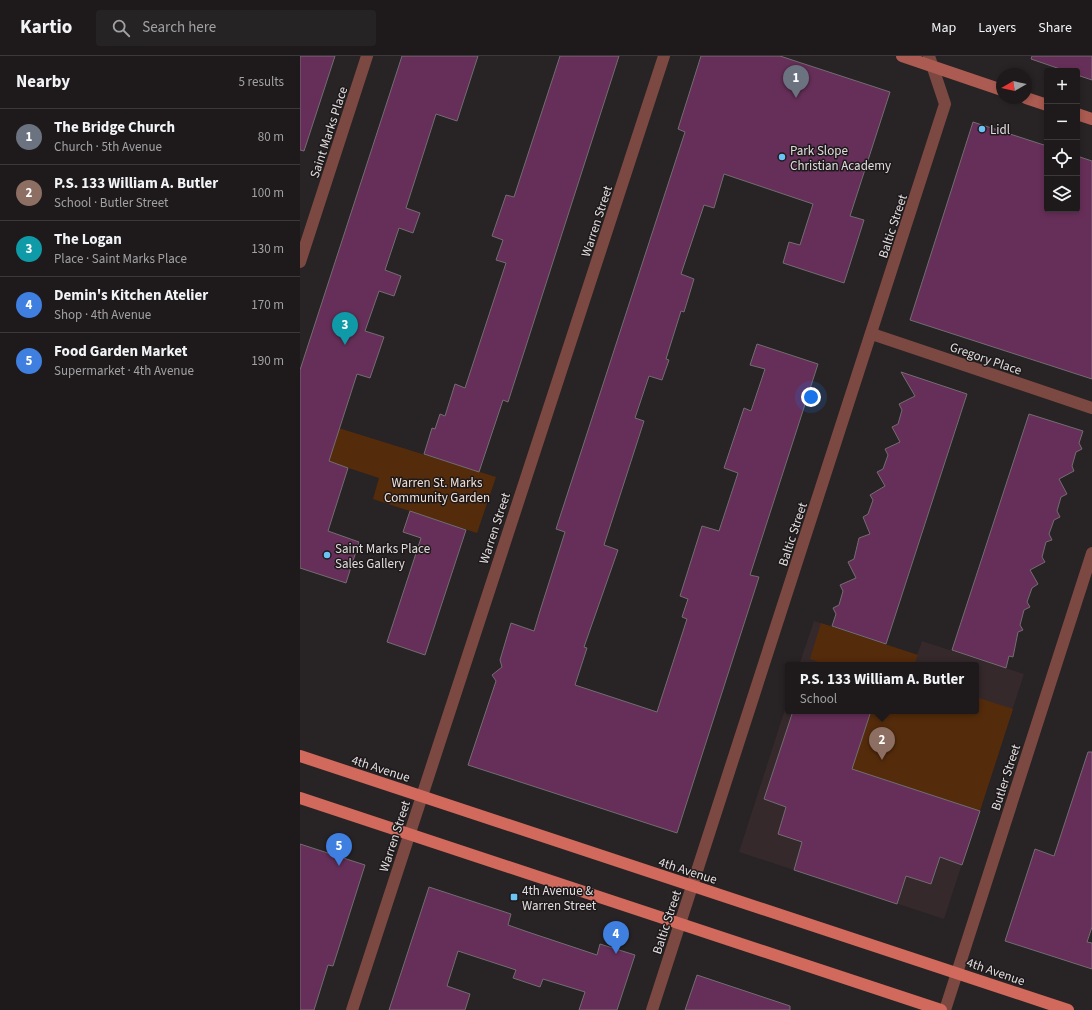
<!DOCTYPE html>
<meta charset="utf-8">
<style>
:root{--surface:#1e1a1b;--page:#262324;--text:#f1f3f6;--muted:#a1a1a3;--line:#3c383a;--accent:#6ac3f2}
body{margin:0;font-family:"Source Sans 3",sans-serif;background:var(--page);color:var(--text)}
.controls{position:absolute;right:12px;top:12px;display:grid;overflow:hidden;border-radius:4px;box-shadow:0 2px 6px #0003}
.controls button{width:36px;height:36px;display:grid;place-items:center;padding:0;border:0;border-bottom:1px solid var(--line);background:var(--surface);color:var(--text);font:20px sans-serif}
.compass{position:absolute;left:696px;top:12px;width:36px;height:36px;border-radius:50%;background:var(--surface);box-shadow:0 2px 6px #0003;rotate:261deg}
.you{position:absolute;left:511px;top:341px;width:14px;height:14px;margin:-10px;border:3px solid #fff;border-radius:50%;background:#1a73e8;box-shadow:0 0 0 6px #1a73e833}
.badge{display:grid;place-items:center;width:26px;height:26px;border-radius:50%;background:var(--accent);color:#fff;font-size:13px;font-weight:700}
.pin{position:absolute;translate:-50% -33px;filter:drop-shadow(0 1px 2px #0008)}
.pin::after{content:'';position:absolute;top:21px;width:14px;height:12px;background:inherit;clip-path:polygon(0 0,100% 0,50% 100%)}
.popup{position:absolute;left:485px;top:606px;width:194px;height:52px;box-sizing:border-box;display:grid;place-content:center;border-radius:4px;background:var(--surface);filter:drop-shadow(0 1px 3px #0005);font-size:13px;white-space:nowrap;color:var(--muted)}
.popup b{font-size:15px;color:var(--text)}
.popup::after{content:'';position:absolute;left:50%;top:100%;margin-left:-8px;border:8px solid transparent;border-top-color:var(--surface)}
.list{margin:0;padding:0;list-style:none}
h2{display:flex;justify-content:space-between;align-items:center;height:52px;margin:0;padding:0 16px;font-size:17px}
h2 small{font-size:13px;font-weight:400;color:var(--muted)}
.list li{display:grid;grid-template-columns:26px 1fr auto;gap:12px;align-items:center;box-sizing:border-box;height:56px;padding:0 16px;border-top:1px solid var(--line)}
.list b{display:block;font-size:15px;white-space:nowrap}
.list p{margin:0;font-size:13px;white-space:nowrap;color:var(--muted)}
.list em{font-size:13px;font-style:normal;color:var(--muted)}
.icon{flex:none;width:22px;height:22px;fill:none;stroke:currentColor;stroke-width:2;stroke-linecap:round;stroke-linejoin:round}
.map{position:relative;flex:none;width:792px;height:954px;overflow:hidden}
header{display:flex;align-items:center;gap:24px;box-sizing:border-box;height:56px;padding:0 20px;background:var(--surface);border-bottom:1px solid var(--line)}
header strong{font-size:19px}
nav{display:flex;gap:22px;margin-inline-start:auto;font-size:14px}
.search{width:280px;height:36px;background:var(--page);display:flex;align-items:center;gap:10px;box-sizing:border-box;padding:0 14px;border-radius:4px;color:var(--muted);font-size:15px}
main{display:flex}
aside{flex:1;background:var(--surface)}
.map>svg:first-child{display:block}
.built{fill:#35292c}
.green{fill:#552c0b}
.building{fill:#662f59;stroke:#726d70}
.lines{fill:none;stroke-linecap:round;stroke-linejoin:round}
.street{stroke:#7b4941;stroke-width:12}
.secondary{stroke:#ab5b51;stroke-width:12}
.primary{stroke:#d1695c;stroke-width:12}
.poi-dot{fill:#6ac3f2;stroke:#1e191a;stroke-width:1.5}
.labels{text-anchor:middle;stroke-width:3;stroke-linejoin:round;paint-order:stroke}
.poi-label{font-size:13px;fill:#e0dcdd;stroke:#1e191a;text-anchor:start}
.street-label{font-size:13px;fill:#e0dcdd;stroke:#1e191a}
.park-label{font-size:13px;fill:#f2e0d4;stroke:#1e191a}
</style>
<header>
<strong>Kartio</strong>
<div class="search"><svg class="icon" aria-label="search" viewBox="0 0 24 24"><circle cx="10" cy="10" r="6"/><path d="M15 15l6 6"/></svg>Search here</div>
<nav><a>Map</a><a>Layers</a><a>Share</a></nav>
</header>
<main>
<aside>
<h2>Nearby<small>5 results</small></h2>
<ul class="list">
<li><span class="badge" style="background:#6b7280">1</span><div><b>The Bridge Church</b><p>Church · 5th Avenue</p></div><em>80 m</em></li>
<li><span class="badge" style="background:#8d6e63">2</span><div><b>P.S. 133 William A. Butler</b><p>School · Butler Street</p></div><em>100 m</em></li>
<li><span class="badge" style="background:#0f9aa8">3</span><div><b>The Logan</b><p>Place · Saint Marks Place</p></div><em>130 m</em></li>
<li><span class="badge" style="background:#3f7fe0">4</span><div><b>Demin's Kitchen Atelier</b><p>Shop · 4th Avenue</p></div><em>170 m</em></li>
<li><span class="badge" style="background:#3f7fe0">5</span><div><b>Food Garden Market</b><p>Supermarket · 4th Avenue</p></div><em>190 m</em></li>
</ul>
</aside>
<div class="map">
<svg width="792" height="954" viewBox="0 0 792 954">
<rect width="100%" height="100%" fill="#282324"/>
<path class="built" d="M514 565 617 599 622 585 724 618 644 863 439 796 488 644V655H676V609H499Z"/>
<path class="green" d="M0 360 196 421 177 477 73 443 79 422 0 396Z
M521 567 618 599 614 609H527L510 603Z
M676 641 713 653 680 755 552 713 571 655H676Z"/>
<path class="building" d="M0 0H35L4 95 0 94Z
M102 0H178L157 65 136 58 106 152 120 157 113 177 99 172 85 214 101 220 94 240 79 235 65 275 84 281 70 322 57 318 29 405 48 412 28 475 59 486 46 527 0 512V314Z
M260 0H319L208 346 203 344 179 416 124 398 132 372 135 373 140 358 145 360 155 328 165 332 206 207 196 204 203 184 192 180 206 139 214 141Z
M401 0H480L590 36 550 160 564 164 544 227 483 207 489 186 500 189 513 148 424 118 414 152 404 149 381 218 394 223 384 256 381 255 366 303 369 304 362 324 349 320 335 362 344 365 304 489 318 494 284 591 287 592 275 629 357 656 387 563 382 561 388 543 380 540 402 470 419 475 438 417 424 412 444 352 451 355 465 313 450 309 457 288 518 308 450 519 459 521 377 777 168 709 196 625 192 619 202 611 200 604 211 567 234 575 240 555 265 476 256 473 385 76 378 73Z
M732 0H792V24L777 19V15H766L731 3Z
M673 66 747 90V153H777V100L792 105V323L610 264Z
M601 316 667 338 586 588 532 570 536 558 533 552 539 549 543 535 540 529 556 522 548 506 554 503 559 482 570 478 563 461 568 458 573 444 570 439 585 430 577 416 583 413 588 399 585 393 600 386 592 371 598 368 602 354 599 348 615 340Z
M729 358 783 375 779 387 782 393 776 396 772 410 774 415 759 423 767 438 761 441 757 455 760 461 754 464 749 478 752 484 746 486 742 501 745 506 730 514 738 528 732 532 727 546 730 551 724 554 720 569 723 574 718 576 713 601 709 600 706 612 652 594Z
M110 455 166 474 125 599 87 586 121 482 103 476Z
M493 655H571L552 713 680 755 662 809 640 801 631 828 606 820 597 848 494 814 502 786 478 778 486 751 464 743Z
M788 696H792V871L787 886 792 887V913L705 885 735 793 754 800Z
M0 788 65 809 33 910 28 909 14 954H0Z
M129 831 211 858 208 869 228 876 297 899 300 888 335 899 317 954H279L285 936 243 923 240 931 213 922 216 914 158 895 147 930 170 938 165 954H89Z
M397 919 490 950V954H385Z"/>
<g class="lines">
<path class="street" d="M0 206 67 0
M572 278 792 352
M52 954 364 0
M352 954 645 48 629 0
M645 954 792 497"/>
<path class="secondary" d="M602 0 702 34
M726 42 747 49
M777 58 792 63"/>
<path class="primary" d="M0 700 768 954
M0 742 641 954"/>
</g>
<g class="poi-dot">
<circle cx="682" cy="73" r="4"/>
<circle cx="482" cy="101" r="4"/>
<circle cx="27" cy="499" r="4"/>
<rect x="210" y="837" width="8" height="8" rx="2"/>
</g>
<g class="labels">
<g class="poi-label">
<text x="690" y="78">Lidl</text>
<text x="490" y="99">Park Slope<tspan x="490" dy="15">Christian Academy</tspan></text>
<text x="35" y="497">Saint Marks Place<tspan x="35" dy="15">Sales Gallery</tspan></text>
<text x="222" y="839">4th Avenue &amp;<tspan x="222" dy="15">Warren Street</tspan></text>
</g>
<g class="street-label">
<text transform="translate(28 76) rotate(-72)" y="5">Saint Marks Place</text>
<text transform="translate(296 165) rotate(-72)" y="5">Warren Street</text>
<text transform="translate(592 170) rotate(-72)" y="5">Baltic Street</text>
<text transform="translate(686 302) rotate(19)" y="5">Gregory Place</text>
<text transform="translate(194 472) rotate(-72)" y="5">Warren Street</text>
<text transform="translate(492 478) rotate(-72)" y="5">Baltic Street</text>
<text transform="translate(81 712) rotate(18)" y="5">4th Avenue</text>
<text transform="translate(705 721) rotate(-72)" y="5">Butler Street</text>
<text transform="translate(94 780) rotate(-72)" y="5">Warren Street</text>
<text transform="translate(388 814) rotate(18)" y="5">4th Avenue</text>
<text transform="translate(366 866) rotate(-72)" y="5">Baltic Street</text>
<text transform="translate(696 915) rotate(19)" y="5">4th Avenue</text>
</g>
<g class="park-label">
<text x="137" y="431">Warren St. Marks<tspan x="137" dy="15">Community Garden</tspan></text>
</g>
</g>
</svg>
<div class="controls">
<button>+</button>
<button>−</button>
<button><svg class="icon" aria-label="locate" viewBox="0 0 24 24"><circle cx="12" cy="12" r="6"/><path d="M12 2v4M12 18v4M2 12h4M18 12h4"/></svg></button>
<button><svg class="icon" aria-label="layers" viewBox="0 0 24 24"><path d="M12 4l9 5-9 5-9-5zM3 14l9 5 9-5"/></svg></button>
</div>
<svg class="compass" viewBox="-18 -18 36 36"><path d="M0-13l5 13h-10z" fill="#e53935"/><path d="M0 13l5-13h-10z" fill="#a1a1a3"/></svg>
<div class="you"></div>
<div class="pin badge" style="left:496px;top:42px;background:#6b7280">1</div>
<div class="pin badge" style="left:582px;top:704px;background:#8d6e63">2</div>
<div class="popup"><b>P.S. 133 William A. Butler</b>School</div>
<div class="pin badge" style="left:45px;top:289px;background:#0f9aa8">3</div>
<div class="pin badge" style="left:316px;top:898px;background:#3f7fe0">4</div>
<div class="pin badge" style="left:39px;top:810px;background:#3f7fe0">5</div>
</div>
</main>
